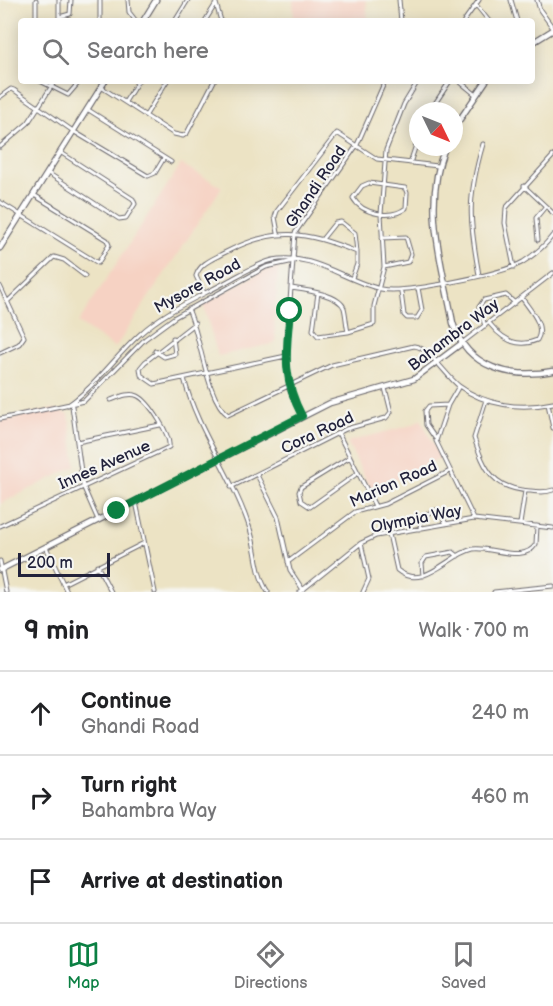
<!DOCTYPE html>
<meta charset="utf-8">
<style>
:root{--surface:#fff;--page:#f2f2f2;--text:#202124;--muted:#757577;--line:#e0e0e0;--accent:#0b8043}
body{margin:0;font-family:"Balsamiq Sans",sans-serif;background:var(--page);color:var(--text)}
.compass{position:absolute;left:409px;top:102px;width:54px;height:54px;border-radius:50%;background:var(--surface);box-shadow:0 3px 15px #0003;rotate:133deg}
.scale{position:absolute;left:18px;bottom:15px;width:92px;box-sizing:border-box;padding-left:6px;border:3px solid #22223b;border-top:0;font-size:16px;line-height:21px;white-space:nowrap;color:#22223b;-webkit-text-stroke:4px #f6f6f2;paint-order:stroke}
.stop{position:absolute;width:18px;height:18px;margin:-14px;border:4px solid #0b8043;border-radius:50%;background:#fff}
.stop.end{background:#0b8043;border-color:#fff;box-shadow:0 2px 6px #0008}
.list{margin:0;padding:0;list-style:none}
h2{display:flex;justify-content:space-between;align-items:center;height:78px;margin:0;padding:0 24px;font-size:26px}
h2 small{font-size:20px;font-weight:400;color:var(--muted)}
.list li{display:grid;grid-template-columns:39px 1fr auto;gap:18px;align-items:center;box-sizing:border-box;height:84px;padding:0 24px;border-top:2px solid var(--line)}
.list b{display:block;font-size:22px;white-space:nowrap}
.list p{margin:0;font-size:20px;white-space:nowrap;color:var(--muted)}
.list em{font-size:20px;font-style:normal;color:var(--muted)}
.icon{flex:none;width:33px;height:33px;fill:none;stroke:currentColor;stroke-width:2;stroke-linecap:round;stroke-linejoin:round}
.map{position:relative;flex:none;width:553px;height:592px;overflow:hidden}
.search{position:absolute;background:var(--surface);box-shadow:0 3px 15px #0003;left:18px;right:18px;top:18px;height:66px;display:flex;align-items:center;gap:15px;box-sizing:border-box;padding:0 21px;border-radius:6px;color:var(--muted);font-size:22px}
.sheet{height:330px;background:var(--surface)}
nav{display:flex;justify-content:space-around;align-items:center;box-sizing:border-box;height:84px;border-top:2px solid var(--line);background:var(--surface);font-size:16px;color:var(--muted)}
nav a{display:grid;justify-items:center;gap:3px}
nav .on{color:var(--accent)}
.map>svg:first-child{display:block}
.built{fill:#f6d2c3}
.lines{fill:none;stroke-linecap:round;stroke-linejoin:round}
.street-casing{stroke:#69666b;stroke-width:5}
.secondary-casing{stroke:#69666b;stroke-width:7}
.street{stroke:#fff;stroke-width:3}
.secondary{stroke:#fff;stroke-width:4.5}
.route{stroke:#0b8043;stroke-width:8}
.labels{text-anchor:middle;stroke-width:4.5;stroke-linejoin:round;paint-order:stroke}
.street-label{font-size:16px;fill:#22223b;stroke:#f6f6f2}
</style>
<div class="map">
<svg width="553" height="592" viewBox="0 0 553 592">
<rect width="100%" height="100%" fill="#f6f6f2"/>
<filter id="ink" filterUnits="userSpaceOnUse"><feTurbulence type="fractalNoise" baseFrequency=".0167" numOctaves="2"/><feDisplacementMap in="SourceGraphic" scale="12" xChannelSelector="R" yChannelSelector="G"/><feConvolveMatrix kernelMatrix="1 2 1 2 8 2 1 2 1" color-interpolation-filters="sRGB"/></filter>
<filter id="wash" filterUnits="userSpaceOnUse"><feTurbulence type="fractalNoise" baseFrequency=".008" numOctaves="4" result="noise"/><feDisplacementMap in="SourceGraphic" scale="24" xChannelSelector="R" yChannelSelector="G"/><feGaussianBlur stdDeviation="1.35" result="paint"/><feColorMatrix in="noise" values="0 0 0 0 0 0 0 0 0 0 0 0 0 0 0 0 0 1.4 0 .05"/><feComposite in="paint" operator="in"/></filter>
<g filter="url(#wash)">
<rect width="100%" height="100%" fill="#ece3c4"/>
<path class="built" d="M293 0H366L368 21H294Z
M181 164 222 187 115 348 78 323Z
M279 266 274 318 276 343 218 356 203 304 267 269Z
M54 409 69 415 76 466 0 504V421Z
M421 419 440 458 372 492 347 442 412 425Z"/>
</g>
<g filter="url(#ink)">
<g class="lines">
<g class="street-casing">
<path id="street" d="M36 0V21
M59 0V21
M100 0V21
M128 0 129 12 136 21
M215 0 221 21
M399 0 401 21
M511 0 517 21
M537 0 540 10 553 28
M476 5 489 21
M59 17 70 14 71 0
M175 21 188 0
M205 21 215 5
M464 21 479 0
M40 81 68 95 80 81
M459 81 475 94
M101 87 174 134 183 136 187 133 214 81
M0 97 11 89 14 90 73 131 148 176 155 173 164 158
M125 102 138 81
M87 109 171 162
M430 111 450 81
M146 115 167 81
M0 147 28 123 55 81
M410 163 418 139
M48 173 119 219 126 218 135 204 133 199 60 152
M369 183 405 188 407 193 406 208C391 220 362 214 353 198L362 186Z
M524 186 553 213
M0 202 98 263 109 245 107 240 34 195
M278 233 275 217 277 211 337 133 377 159 438 166
M323 238 335 223 341 222 355 233 357 252
M382 238 406 237 411 254 408 262 384 267
M538 240 536 218 545 207
M514 267 505 223 506 208 553 156
M479 275C469 219 467 199 483 144
M0 286 24 337 19 344 0 353
M291 288C304 290 339 294 344 308 346 315 346 324 348 332
M401 292 404 315 407 318H417L422 310 418 288
M204 293 196 276C200 263 213 259 224 253 276 226 304 231 357 252V264L352 278
M318 293 313 330 318 336 348 332 374 324V306L384 267 381 214 386 150 404 104 418 81
M8 301 54 257 64 260 85 276
M188 309C201 336 206 399 228 415L332 365 414 346C429 347 446 376 459 386 486 406 521 410 553 403
M195 323 145 362 140 368 141 375 154 384 286 356
M490 324C502 339 517 349 537 340 546 326 530 310 522 298
M485 326 479 307 484 300 506 295 515 303
M462 343 553 273
M155 351 164 357 175 354 173 338
M184 378C197 431 232 474 249 526 257 547 255 573 268 592
M459 386 448 405 436 441 474 519
M486 400 474 438C485 470 493 489 530 491 538 492 545 493 553 490
M548 404 553 428
M68 405C96 386 114 358 139 335 165 311 197 298 228 281 243 273 257 264 273 260 313 252 344 281 381 289 403 294 503 274 523 262 534 255 545 246 553 235
M72 406 83 486 98 520
M302 416 290 391 286 356 295 233 357 145 385 81
M0 419 84 401 145 339 175 317 266 267 294 261
M338 433 375 506
M435 438 426 425 425 411 429 406 448 405
M77 442 160 425
M350 457 301 487 299 492 301 501 310 507 358 473
M257 475 278 517 290 570 303 590
M231 487 346 429 386 418 391 412 385 388
M136 502 155 592
M520 524 525 491
M0 526 169 447C171 436 150 402 138 396 130 392 119 397 111 400
M420 529 421 517 436 510 440 512 446 524
M389 534 397 570C423 592 449 554 473 549 491 546 524 564 536 544L537 526
M361 543 369 579 363 592
M46 547 67 592
M0 561 6 592
M288 562 355 512 385 504 450 471
M97 565 111 592
M423 576 422 563 426 557 453 552 458 556
M63 584 144 543
M300 592 361 543 376 536 474 519 553 528
M494 592 553 586"/>
</g>
<g class="secondary-casing">
<path id="secondary" d="M143 21 156 0
M532 43 553 30
M454 128 486 81
M445 147C422 207 442 263 453 323 467 369 512 379 553 371
M0 248 105 81
M0 570 330 403 414 379 462 343"/>
</g>
<use href="#street" class="street"/>
<use href="#secondary" class="secondary"/>
</g>
</g>
<g class="lines" filter="url(#ink)">
<path class="route" d="M117 511 302 416C282 378 286 353 290 311"/>
</g>
<g class="labels">
<g class="street-label">
<text transform="translate(315 186) rotate(-56)" y="6">Ghandi Road</text>
<text transform="translate(197 285) rotate(-29)" y="6">Mysore Road</text>
<text transform="translate(453 334) rotate(-37)" y="6">Bahambra Way</text>
<text transform="translate(317 432) rotate(-25)" y="6">Cora Road</text>
<text transform="translate(104 464) rotate(-24)" y="6">Innes Avenue</text>
<text transform="translate(393 483) rotate(-24)" y="6">Marion Road</text>
<text transform="translate(416 518) rotate(-11)" y="6">Olympia Way</text>
</g>
</g>
</svg>
<svg class="compass" viewBox="-18 -18 36 36"><path d="M0-13l5 13h-10z" fill="#e53935"/><path d="M0 13l5-13h-10z" fill="#757577"/></svg>
<div class="scale">200 m</div>
<div class="stop" style="left:290px;top:311px"></div>
<div class="stop end" style="left:117px;top:511px"></div>
<div class="search"><svg class="icon" aria-label="search" viewBox="0 0 24 24"><circle cx="10" cy="10" r="6"/><path d="M15 15l6 6"/></svg>Search here</div>
</div>
<section class="sheet">
<h2>9 min<small>Walk · 700 m</small></h2>
<ul class="list">
<li><svg class="icon" aria-label="ahead" viewBox="0 0 24 24"><path d="M12 20V5M6 11l6-6 6 6"/></svg><div><b>Continue</b><p>Ghandi Road</p></div><em>240 m</em></li>
<li><svg class="icon" aria-label="right" viewBox="0 0 24 24"><path d="M7 20v-9h11M14 6l5 5-5 5"/></svg><div><b>Turn right</b><p>Bahambra Way</p></div><em>460 m</em></li>
<li><svg class="icon" aria-label="arrive" viewBox="0 0 24 24"><path d="M6 21V4h12l-3 4 3 4H6"/></svg><div><b>Arrive at destination</b></div></li>
</ul>
</section>
<nav>
<a class="on"><svg class="icon" aria-label="map" viewBox="0 0 24 24"><path d="M3 6l6-2 6 2 6-2v14l-6 2-6-2-6 2zM9 4v14M15 6v14"/></svg>Map</a>
<a><svg class="icon" aria-label="directions" viewBox="0 0 24 24"><path d="M12 3l9 9-9 9-9-9zM9 14v-3h6M13 9l2 2-2 2"/></svg>Directions</a>
<a><svg class="icon" aria-label="saved" viewBox="0 0 24 24"><path d="M7 4h10v16l-5-4-5 4z"/></svg>Saved</a>
</nav>
